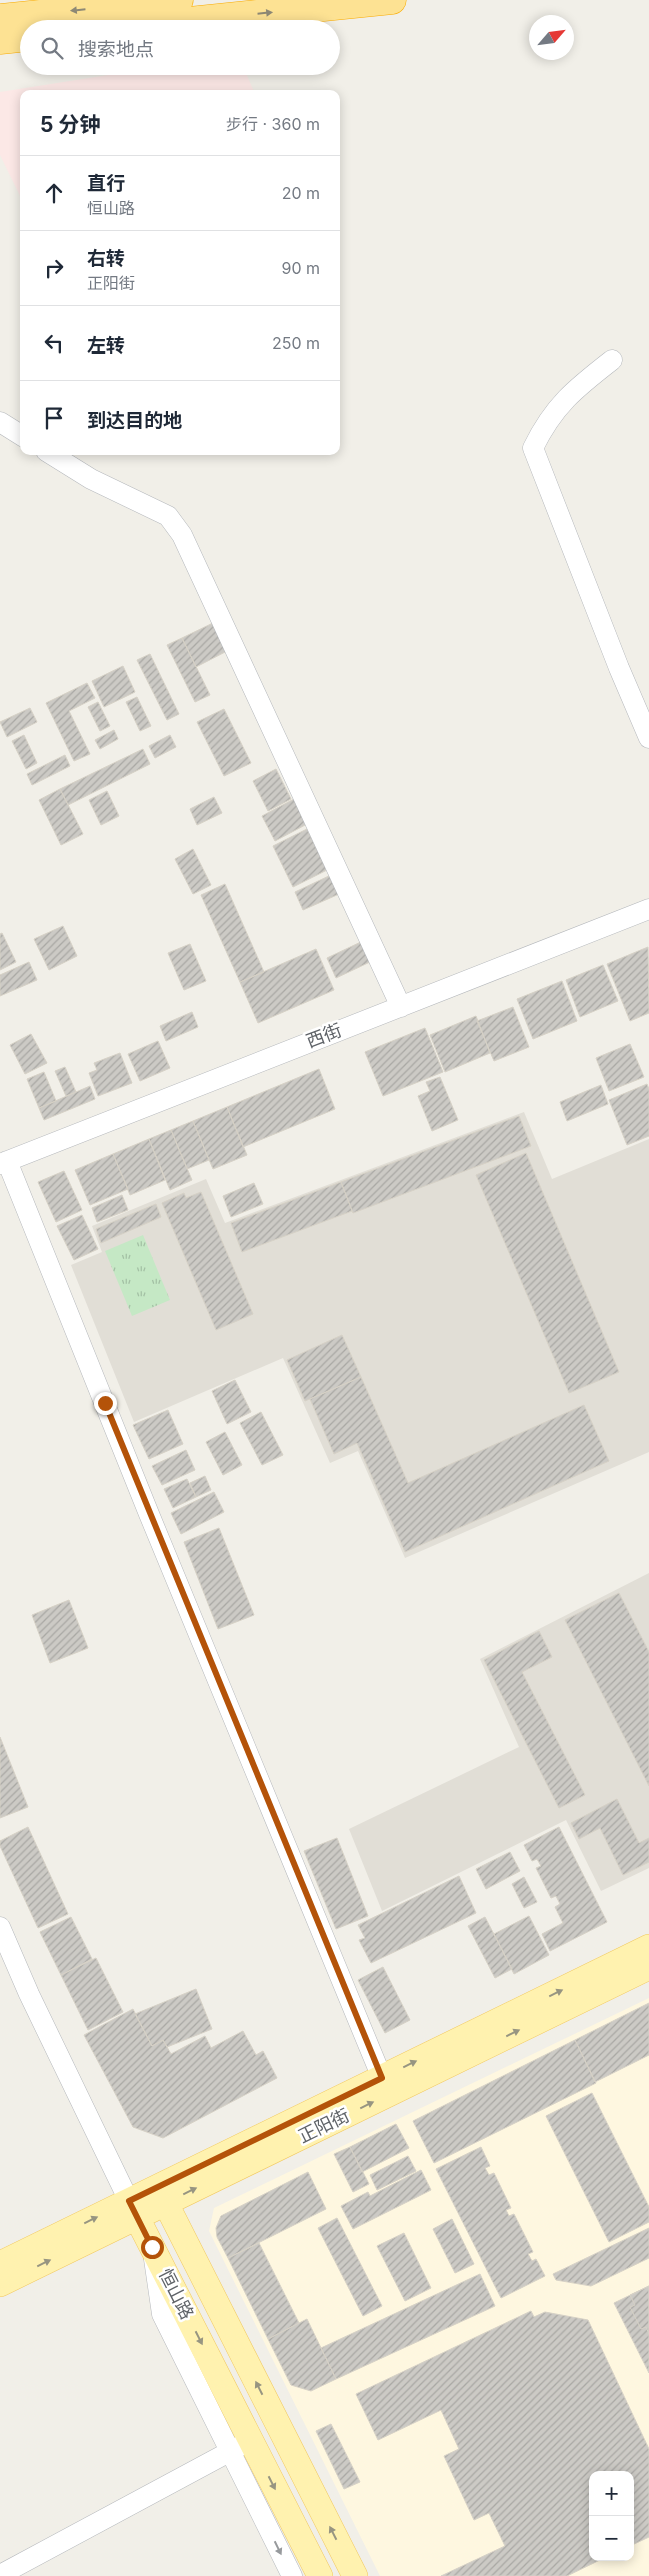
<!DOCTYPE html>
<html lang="zh">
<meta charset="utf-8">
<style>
:root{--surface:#fff;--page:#f2f2f3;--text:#1f2937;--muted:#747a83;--line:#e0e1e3}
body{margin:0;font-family:Inter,"Noto Sans SC",sans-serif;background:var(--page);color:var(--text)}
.controls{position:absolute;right:15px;bottom:15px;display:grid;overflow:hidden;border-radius:10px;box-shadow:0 2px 12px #0003}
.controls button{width:45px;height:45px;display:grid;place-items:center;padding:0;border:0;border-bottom:1px solid var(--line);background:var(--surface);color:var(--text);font:25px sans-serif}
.compass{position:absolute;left:529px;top:15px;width:45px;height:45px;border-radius:50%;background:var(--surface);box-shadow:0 2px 12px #0003;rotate:62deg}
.stop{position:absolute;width:15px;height:15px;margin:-11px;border:4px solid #b45309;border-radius:50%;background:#fff}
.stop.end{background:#b45309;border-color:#fff;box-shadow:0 1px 5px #0008}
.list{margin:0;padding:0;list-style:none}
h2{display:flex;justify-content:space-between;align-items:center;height:65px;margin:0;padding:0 20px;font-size:21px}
h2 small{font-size:16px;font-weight:400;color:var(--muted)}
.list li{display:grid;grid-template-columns:32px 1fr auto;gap:15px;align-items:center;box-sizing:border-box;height:75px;padding:0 20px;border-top:1px solid var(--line)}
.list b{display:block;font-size:19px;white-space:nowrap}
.list p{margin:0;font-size:16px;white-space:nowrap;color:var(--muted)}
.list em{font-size:16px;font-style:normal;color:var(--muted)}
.icon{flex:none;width:28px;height:28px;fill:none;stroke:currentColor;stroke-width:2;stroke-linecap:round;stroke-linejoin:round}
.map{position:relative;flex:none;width:649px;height:2576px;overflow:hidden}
.search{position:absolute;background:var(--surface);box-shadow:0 2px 12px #0003;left:20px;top:20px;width:320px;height:55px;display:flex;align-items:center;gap:12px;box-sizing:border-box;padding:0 18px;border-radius:28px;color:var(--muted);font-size:19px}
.panel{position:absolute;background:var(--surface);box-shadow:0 2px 12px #0003;left:20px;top:90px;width:320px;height:365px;border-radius:10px}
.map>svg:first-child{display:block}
.commercial{fill:#fef7e0;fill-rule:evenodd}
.education{fill:#e1ded6}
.medical{fill:#fce8e6}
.grass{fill:url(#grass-tufts)}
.building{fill:url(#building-hatch);stroke:#d6d1c6}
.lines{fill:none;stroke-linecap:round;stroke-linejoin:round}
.minor-casing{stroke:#b5b8bc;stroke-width:21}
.major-casing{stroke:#f2c960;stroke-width:26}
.highway-casing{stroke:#f9ab00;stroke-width:29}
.minor{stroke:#fff;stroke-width:20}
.major{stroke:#fff2af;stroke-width:25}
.highway{stroke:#fde293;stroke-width:28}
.oneway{fill:#8e8975}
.oneway2{fill:#979581}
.oneway3{fill:#979a9d}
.route{stroke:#b45309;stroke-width:6}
.labels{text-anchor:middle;stroke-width:5;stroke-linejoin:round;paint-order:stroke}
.street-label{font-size:18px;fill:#5f6368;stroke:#fff}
</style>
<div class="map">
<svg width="649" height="2576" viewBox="0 0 649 2576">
<defs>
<pattern id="grass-tufts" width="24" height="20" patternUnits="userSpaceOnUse" patternTransform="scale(1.25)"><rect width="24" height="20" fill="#c5e8c5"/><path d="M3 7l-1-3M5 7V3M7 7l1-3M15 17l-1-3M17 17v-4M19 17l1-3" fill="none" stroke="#a3c0a4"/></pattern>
<pattern id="building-hatch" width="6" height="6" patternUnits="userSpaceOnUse" patternTransform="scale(1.25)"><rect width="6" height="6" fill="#cccac5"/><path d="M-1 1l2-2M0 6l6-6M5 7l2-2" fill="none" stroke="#a9a8a4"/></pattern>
</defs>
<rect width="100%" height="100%" fill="#f1efe8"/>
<path class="commercial" d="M649 1998V2576H380L209 2231 214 2208ZM593 2475H630V2557H593Z"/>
<path class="education" d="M524 1112 552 1179 649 1139V1452L405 1558 358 1451 330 1463 283 1358 134 1422 71 1265 102 1252 92 1226 206 1179 225 1223Z
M649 1573V1868L601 1891 566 1820 382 1911 349 1829 519 1747 480 1659Z"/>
<path class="medical" d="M165 66H243L255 94H24V204L0 155V92Z"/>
<path class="grass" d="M143 1235 170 1300 132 1316 105 1251Z"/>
<path class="building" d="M213 623 227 651 196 667 182 638Z
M182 638 210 695 195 702 167 645Z
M150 654 179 714 167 720 137 660Z
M123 666 135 692 104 707 92 681Z
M87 683 95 698 69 711 90 754 74 761 46 703Z
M137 697 151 726 140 731 126 702Z
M98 702 110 726 100 731 88 707Z
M30 708 37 722 7 737 0 722Z
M224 709 251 763 224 776 197 722Z
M114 730 118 739 100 749 95 740Z
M24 735 37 763 26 769 12 741Z
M170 735 176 747 155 758 149 746Z
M143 749 150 764 68 805 60 789Z
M65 755 70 766 32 785 27 774Z
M276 769 291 799 268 811 253 781Z
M60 789 83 834 61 845 39 800Z
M107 791 119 816 101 825 89 800Z
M214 797 222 813 197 825 190 809Z
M294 799 307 824 275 841 262 816Z
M307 829 327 870 293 887 273 846Z
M193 849 211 885 193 894 175 859Z
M331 875 339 894 303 910 295 892Z
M225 884 264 972 240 982 201 895Z
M63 926 77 956 49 970 34 939Z
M2 933 16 962 0 970V934Z
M363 941 372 961 336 978 327 958Z
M190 944 206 981 184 990 168 953Z
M648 947 649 1013 630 1021 607 964Z
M316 949 334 990 258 1023 240 982Z
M29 962 37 980 0 996V975Z
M603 965 618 1001 580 1017 566 980Z
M562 981 577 1021 533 1039 517 999Z
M513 1007 529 1047 494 1061 477 1021Z
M192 1012 198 1027 166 1041 160 1026Z
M476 1016 490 1053 445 1072 430 1035Z
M425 1028 443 1072 383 1096 365 1052Z
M31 1034 47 1063 25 1074 10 1045Z
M158 1041 170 1068 140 1081 128 1054Z
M630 1044 644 1077 609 1091 596 1058Z
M120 1053 132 1083 98 1096 89 1073 97 1070 94 1063Z
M65 1067 76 1092 66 1096 55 1071Z
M319 1069 335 1109 243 1147 227 1107Z
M44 1072 56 1101 39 1108 27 1079Z
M440 1077 458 1120 432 1131 418 1096 430 1091 426 1082Z
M647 1084 649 1089V1136L627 1145 609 1100Z
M601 1085 608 1104 567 1121 560 1102Z
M90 1086 95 1099 44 1120 39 1108Z
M227 1107 247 1155 213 1169 193 1121Z
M519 1116 531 1146 353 1213 341 1182Z
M193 1121 209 1160 187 1169 171 1130Z
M171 1130 192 1180 170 1190 149 1139Z
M149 1139 165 1180 130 1195 113 1154Z
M526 1153 619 1372 569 1393 476 1175Z
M113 1154 128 1189 90 1205 75 1170Z
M64 1171 82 1210 56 1222 38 1182Z
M341 1182 352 1211 242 1252 231 1223Z
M254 1183 263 1204 231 1217 223 1196Z
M201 1192 253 1314 216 1330 162 1203 184 1193 186 1198Z
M122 1195 128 1210 97 1222 92 1208Z
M156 1204 161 1217 101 1243 96 1229Z
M82 1215 98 1249 74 1260 57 1226Z
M342 1335 361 1377 305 1401 287 1360Z
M361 1377 408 1483 584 1405 609 1461 405 1552 357 1443 334 1454 310 1399Z
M235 1380 251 1412 227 1424 212 1391Z
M168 1410 183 1444 149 1459 133 1425Z
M261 1412 283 1455 262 1465 240 1423Z
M225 1432 242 1465 223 1475 206 1442Z
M186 1450 195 1470 162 1485 152 1466Z
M205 1476 211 1490 196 1497 190 1483Z
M187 1479 196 1497 173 1508 164 1489Z
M214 1492 224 1512 181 1534 171 1513Z
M219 1528 254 1615 218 1629 184 1542Z
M619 1593 649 1652V1786L565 1620Z
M69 1600 88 1648 50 1663 32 1615Z
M539 1631 552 1657 522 1672 585 1795 559 1808 484 1660Z
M0 1737 28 1807 0 1818Z
M617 1799 639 1843 649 1838V1862L623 1875 600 1828 579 1839 571 1823Z
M28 1827 68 1914 38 1928 0 1846V1841Z
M559 1827 607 1922 550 1951 542 1934 563 1923 555 1907 560 1904 556 1896 551 1898 536 1868 541 1866 537 1859 532 1861 524 1845Z
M337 1838 368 1916 336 1929 304 1851Z
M510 1852 520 1871 486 1889 476 1869Z
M459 1876 476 1913 371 1963 359 1940 365 1938 358 1925Z
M524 1877 537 1902 524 1908 512 1884Z
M529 1916 549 1955 514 1974 494 1934Z
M71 1917 92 1959 61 1975 40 1932Z
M485 1917 512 1969 495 1978 468 1926Z
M96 1958 123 2012 88 2030 61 1975Z
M383 1967 410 2020 385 2033 358 1980Z
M196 1989 212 2029 167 2047 163 2040 152 2046 135 2014Z
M649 2003V2055L595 2082 575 2040Z
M133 2009 152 2046 163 2040 171 2054 205 2036 211 2048 243 2031 256 2055 263 2051 277 2078 163 2138 133 2127 84 2035Z
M575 2040 596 2083 434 2163 413 2121Z
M592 2093 649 2207V2222L609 2242 546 2116Z
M396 2124 409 2148 362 2172 350 2147Z
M350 2147 369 2184 353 2192 334 2154Z
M481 2147 490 2166 485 2168 489 2175 494 2173 511 2208 506 2210 509 2216 514 2214 533 2252 528 2254 532 2261 536 2259 545 2276 501 2298 436 2169Z
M408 2156 416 2171 377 2190 370 2175Z
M421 2170 431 2190 353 2229 341 2206 368 2192 370 2196Z
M308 2172 326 2209 228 2258 217 2237 216 2228 221 2216Z
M337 2218 382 2306 363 2316 318 2228Z
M452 2219 474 2264 455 2273 433 2229Z
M649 2228V2258L591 2286 556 2280 553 2274Z
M404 2233 431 2288 405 2301 377 2246Z
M259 2243 299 2323 268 2339 228 2258Z
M480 2274 495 2306 336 2379 321 2348Z
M649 2286V2334L646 2327 641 2329 630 2307 635 2305 630 2295Z
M649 2286V2373L614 2303Z
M531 2311 534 2317 545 2312 588 2320 649 2449V2537L630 2546V2475H593V2557H606L567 2576H441L505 2546 489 2513 474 2520 444 2456 459 2449 441 2410 378 2440 356 2394Z
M307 2319 336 2379 311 2391 291 2385 268 2339Z
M331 2424 360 2482 344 2489 316 2431Z"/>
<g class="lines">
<g class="minor-casing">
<path id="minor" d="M612 360C576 388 554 405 533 448L619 668 649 738
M0 422 24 437
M46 451 91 479 168 516 182 535 401 1007
M7 1161 149 1514 382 2078
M0 1164 649 909
M0 1927 29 1994 129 2201
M154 2259 162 2314 292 2576
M0 2575 242 2445"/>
</g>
<g class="major-casing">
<path id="major" d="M158 2188 355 2576
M130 2204 320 2576
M0 2264 649 1947
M0 2284 649 1967"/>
</g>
<g class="highway-casing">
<path id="highway" d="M0 18 179 0
M112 29 392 0
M0 40 29 37"/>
</g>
<use href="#minor" class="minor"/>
<use href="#major" class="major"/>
<use href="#highway" class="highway"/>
</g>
<defs><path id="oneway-solid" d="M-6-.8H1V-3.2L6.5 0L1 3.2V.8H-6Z" transform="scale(1.25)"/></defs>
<g class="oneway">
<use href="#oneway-solid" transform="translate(78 10) rotate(174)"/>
<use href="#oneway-solid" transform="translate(265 13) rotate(-6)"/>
</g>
<g class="oneway2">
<use href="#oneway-solid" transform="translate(556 1993) rotate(-26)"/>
<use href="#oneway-solid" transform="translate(513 2033) rotate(-26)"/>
<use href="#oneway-solid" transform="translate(410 2064) rotate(-26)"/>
<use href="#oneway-solid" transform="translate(367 2105) rotate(-26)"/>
<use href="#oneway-solid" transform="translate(190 2191) rotate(-26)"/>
<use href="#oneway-solid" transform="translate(91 2220) rotate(-26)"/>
<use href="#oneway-solid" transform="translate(44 2263) rotate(-26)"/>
<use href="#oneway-solid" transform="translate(199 2338) rotate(63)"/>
<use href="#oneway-solid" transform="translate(259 2388) rotate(-117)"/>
<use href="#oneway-solid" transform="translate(272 2483) rotate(63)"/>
<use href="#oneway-solid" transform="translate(333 2533) rotate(-117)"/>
</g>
<use class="oneway3" href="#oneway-solid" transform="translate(278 2548) rotate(64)"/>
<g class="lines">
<path class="route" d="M105 1403 382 2078 129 2201 152 2247"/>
</g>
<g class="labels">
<g class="street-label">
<text transform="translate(324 1036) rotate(-21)" y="6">西街</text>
<text transform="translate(324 2126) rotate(-26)" y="6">正阳街</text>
<text transform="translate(176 2294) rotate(63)" y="6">恒山路</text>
</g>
</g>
</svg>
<div class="controls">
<button>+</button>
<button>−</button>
</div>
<svg class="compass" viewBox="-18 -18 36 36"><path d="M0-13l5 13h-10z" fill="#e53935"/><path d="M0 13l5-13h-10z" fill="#747a83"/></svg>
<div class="stop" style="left:152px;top:2247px"></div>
<div class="stop end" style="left:105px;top:1403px"></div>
<div class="search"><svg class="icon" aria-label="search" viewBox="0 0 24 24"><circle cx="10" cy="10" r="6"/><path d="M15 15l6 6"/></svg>搜索地点</div>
<section class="panel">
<h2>5 分钟<small>步行 · 360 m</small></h2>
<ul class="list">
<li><svg class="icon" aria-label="ahead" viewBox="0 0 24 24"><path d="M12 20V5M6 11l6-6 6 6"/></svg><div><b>直行</b><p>恒山路</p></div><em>20 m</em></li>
<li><svg class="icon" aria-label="right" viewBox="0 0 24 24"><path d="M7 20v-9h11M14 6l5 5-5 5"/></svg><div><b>右转</b><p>正阳街</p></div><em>90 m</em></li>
<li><svg class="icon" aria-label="left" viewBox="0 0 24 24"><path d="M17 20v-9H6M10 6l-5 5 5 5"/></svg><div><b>左转</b></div><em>250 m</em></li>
<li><svg class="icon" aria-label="arrive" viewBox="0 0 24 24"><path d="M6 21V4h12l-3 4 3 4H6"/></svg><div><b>到达目的地</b></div></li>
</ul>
</section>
</div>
